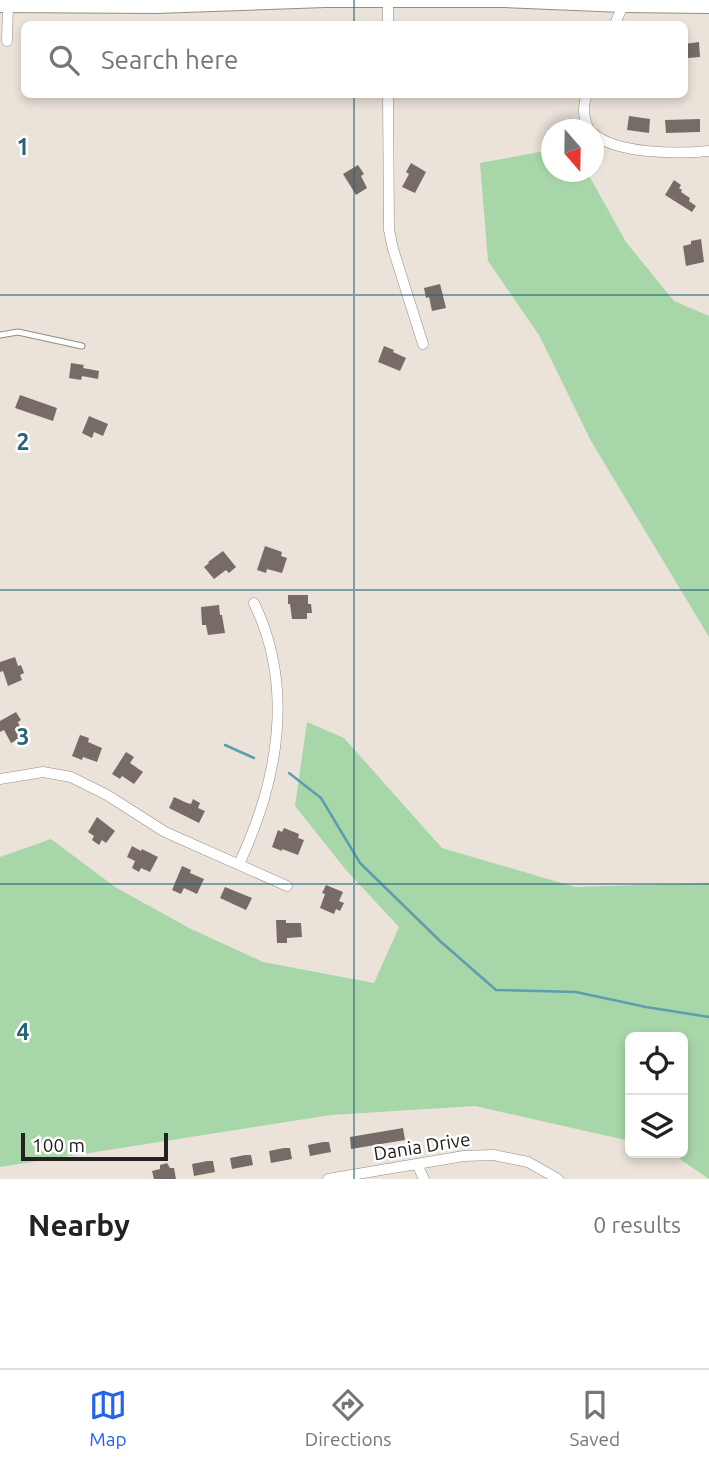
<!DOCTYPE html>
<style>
:root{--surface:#fff;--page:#f2f2f2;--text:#222;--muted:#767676;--line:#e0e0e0;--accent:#2563eb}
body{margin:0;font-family:Ubuntu,sans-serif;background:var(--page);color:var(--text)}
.controls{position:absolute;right:21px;bottom:21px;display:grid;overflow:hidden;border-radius:10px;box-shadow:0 4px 10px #0003}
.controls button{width:63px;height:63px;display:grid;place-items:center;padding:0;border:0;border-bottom:2px solid var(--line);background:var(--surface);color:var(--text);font:35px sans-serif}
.compass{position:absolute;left:541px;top:119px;width:63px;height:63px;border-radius:50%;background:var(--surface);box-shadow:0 4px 10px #0003;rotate:160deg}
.scale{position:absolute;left:21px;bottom:18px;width:147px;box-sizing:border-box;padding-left:7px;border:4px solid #23201d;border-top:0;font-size:19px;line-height:24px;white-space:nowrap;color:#23201d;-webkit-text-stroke:5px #fff;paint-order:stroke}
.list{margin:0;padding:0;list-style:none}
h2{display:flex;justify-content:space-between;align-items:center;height:91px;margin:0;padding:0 28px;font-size:30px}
h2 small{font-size:23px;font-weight:400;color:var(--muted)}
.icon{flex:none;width:38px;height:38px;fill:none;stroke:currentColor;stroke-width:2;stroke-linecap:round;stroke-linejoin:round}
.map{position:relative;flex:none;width:709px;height:1179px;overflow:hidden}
.search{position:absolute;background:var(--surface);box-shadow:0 4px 10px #0003;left:21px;right:21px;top:21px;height:77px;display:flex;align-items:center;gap:18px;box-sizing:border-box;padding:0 24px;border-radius:10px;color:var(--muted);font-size:26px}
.sheet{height:189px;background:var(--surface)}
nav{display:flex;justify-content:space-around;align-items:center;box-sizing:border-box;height:98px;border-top:2px solid var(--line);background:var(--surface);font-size:19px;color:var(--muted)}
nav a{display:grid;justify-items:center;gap:4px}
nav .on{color:var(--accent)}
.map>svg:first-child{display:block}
.green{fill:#a7d6a8}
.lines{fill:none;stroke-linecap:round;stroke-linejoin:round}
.stream{stroke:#5e9db0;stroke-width:2.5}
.building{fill:#776b68}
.lane-casing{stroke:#948d84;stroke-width:7}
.street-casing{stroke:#948d84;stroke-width:11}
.secondary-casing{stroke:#948d84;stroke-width:16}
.lane{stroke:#fff;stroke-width:5}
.street{stroke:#fff;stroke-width:10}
.secondary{stroke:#fff;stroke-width:14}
.grid{fill:none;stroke:#25657a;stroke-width:2;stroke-opacity:0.55}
.labels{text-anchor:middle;stroke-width:5;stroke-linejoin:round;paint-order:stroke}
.street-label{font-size:19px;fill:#23201d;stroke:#fff}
.grid-label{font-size:23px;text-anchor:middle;font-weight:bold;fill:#25657a;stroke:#fff;stroke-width:5;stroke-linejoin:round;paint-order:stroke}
</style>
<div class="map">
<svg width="709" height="1179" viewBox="0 0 709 1179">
<rect width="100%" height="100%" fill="#ebe3d9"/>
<path class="green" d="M551 150 552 172H587L626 242 674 301 709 316V637L591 441 539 335 488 261 480 163Z
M307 722 344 738 442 848 575 887 709 883V1179L671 1153H683V1037H630V1141L475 1106 331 1115 0 1167V857L51 839 115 887 189 928 263 962 374 983 399 927 346 870 295 806Z"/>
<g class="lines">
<path class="stream" d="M225 745 254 758
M289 773 321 798 360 863 440 941 496 990 576 992 646 1007 709 1017"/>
</g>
<path class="building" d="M699 42 700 57 688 58V56H685L684 44Z
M629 116 650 119 649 133 627 130Z
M700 119V132L666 133 665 120Z
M411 163 426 172 415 193 402 187 409 174 406 172Z
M358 165 364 174 361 176 367 188 356 195 343 174Z
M674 180 681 185 679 188 682 190 681 192 690 198 689 201 696 206 692 212 665 195Z
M701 239 704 262 686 266 683 246 691 244V241Z
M440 284 446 308 432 311 429 297 426 298 424 288Z
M384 346 394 350 393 352 406 358 400 371 378 362Z
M71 363 84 365 83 368 99 371 98 379 82 376 81 380 69 378Z
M20 395 57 408 53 421 15 408Z
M89 416 108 424 103 436 94 432 92 438 82 433Z
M265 546 282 552 281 556 287 558 282 573 267 569 266 573 257 570Z
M223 551 236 567 229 573 226 570 214 579 204 567 209 563 208 562Z
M288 595H308V604H311L312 613H307V619H292L290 604H288Z
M219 605 220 615H222L225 633 208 635 206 625H202L201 607Z
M15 657 18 666 21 665 24 673 20 675 22 680 8 686 3 671 0 672V662Z
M16 712 21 720 18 722 24 736 11 743 4 730 0 732V721Z
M80 735 89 738 88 742 102 748 97 762 83 757 82 760 72 756Z
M126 752 134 757 130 763 143 772 134 784 122 776 120 779 112 774Z
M174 797 187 803 191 804 193 799 200 803 198 808 205 811 199 823 169 808Z
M97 817 115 831 106 843 102 840 99 845 92 840 94 836 88 832Z
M284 828 299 834 298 838 304 840 298 855 282 849V851L272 847 278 830 282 832Z
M132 846 141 851 142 849 158 857 150 872 141 868 139 872 132 868 135 861 127 857Z
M182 866 191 870 190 873 204 879 197 894 184 888 181 894 172 890Z
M326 885 343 892 339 901 344 903 340 911 336 909 334 914 320 908 325 894 322 893Z
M225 887 252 898 246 910 220 898Z
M276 920H286V923H301L302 937 287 938V943H277Z
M403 1128 405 1140 351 1149 350 1137Z
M323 1142H329L331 1152 310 1156 308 1145Z
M284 1148H290L292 1159 271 1163 269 1151Z
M245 1155H251L253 1165 232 1169 230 1158Z
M207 1161H213L215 1172 194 1176 192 1164Z
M167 1163 170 1168H174L176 1179H154L152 1171 160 1169V1165Z"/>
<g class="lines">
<g class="lane-casing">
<path id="lane" d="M0 335 18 332 82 346"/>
</g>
<g class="street-casing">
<path id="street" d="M388 1V24
M615 24 623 5
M7 41 8 6
M388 94 389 230 393 249 423 344
M587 94C582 107 583 118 589 130
M594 134C617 154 678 154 709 151
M0 779 43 772 71 777 107 795 165 832 287 886
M239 864C278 781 295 688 254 603
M417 1164 424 1179
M328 1179 464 1156 494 1155 528 1162 558 1179"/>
</g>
<g class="secondary-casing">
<path id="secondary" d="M505 0 623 5 709 6
M0 5 156 6 325 0H500"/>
</g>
<use href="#lane" class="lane"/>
<use href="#street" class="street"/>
<use href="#secondary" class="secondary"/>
</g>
<path class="grid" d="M354 0V24M354 94V1179M0 295H709M0 590H709M0 884H709"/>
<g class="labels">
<g class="street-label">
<text transform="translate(422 1146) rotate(-9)" y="7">Dania Drive</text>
</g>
</g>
<g class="grid-label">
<text x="23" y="155">1</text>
<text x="23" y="450">2</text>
<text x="23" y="745">3</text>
<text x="23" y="1040">4</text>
</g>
</svg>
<div class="controls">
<button><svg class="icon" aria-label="locate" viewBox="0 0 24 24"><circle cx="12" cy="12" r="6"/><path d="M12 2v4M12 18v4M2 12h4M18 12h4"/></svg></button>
<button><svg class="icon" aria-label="layers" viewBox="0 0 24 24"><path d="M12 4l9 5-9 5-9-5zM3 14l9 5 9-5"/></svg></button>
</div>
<svg class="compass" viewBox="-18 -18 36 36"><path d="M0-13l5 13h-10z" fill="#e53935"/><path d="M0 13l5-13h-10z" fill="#767676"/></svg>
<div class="scale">100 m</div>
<div class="search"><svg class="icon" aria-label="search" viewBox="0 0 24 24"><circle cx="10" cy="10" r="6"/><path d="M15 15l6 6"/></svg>Search here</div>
</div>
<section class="sheet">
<h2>Nearby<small>0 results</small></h2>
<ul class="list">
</ul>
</section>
<nav>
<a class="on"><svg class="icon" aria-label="map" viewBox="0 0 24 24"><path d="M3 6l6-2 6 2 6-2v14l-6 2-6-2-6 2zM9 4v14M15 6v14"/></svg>Map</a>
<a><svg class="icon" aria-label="directions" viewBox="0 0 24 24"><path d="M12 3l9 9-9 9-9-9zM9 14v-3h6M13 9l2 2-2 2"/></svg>Directions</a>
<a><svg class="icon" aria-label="saved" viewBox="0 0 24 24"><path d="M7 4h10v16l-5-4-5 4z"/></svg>Saved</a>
</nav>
